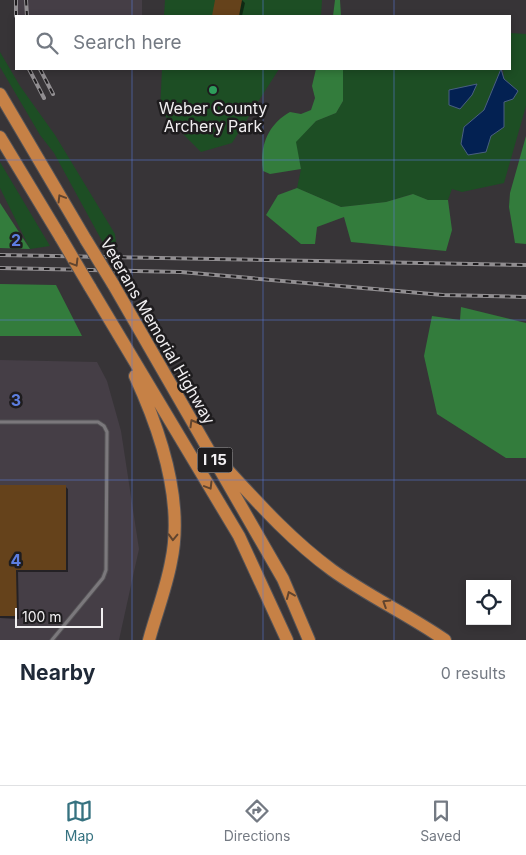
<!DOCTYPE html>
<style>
:root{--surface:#fff;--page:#f2f2f3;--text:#1f2937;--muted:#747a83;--line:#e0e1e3;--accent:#367280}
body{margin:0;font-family:Inter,sans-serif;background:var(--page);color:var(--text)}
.controls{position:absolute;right:15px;bottom:15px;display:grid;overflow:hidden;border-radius:0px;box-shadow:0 2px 8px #0003}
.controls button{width:45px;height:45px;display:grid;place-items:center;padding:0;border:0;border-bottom:1px solid var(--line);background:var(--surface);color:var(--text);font:25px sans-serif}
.scale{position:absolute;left:15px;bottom:12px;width:88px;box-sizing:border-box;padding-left:5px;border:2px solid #f1eff1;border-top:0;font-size:14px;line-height:18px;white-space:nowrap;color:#f1eff1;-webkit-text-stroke:4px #1e1c1e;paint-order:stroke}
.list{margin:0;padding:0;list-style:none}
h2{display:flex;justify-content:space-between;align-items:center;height:65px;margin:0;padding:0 20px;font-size:21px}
h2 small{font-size:16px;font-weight:400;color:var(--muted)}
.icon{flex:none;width:28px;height:28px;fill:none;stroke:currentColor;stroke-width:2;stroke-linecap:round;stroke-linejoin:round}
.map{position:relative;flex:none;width:526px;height:640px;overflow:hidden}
.search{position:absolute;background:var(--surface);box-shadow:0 2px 8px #0003;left:15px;right:15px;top:15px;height:55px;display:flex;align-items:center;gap:12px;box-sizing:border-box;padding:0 18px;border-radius:0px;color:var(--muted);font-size:19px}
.sheet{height:145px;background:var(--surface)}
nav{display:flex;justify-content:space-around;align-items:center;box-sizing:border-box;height:70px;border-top:1px solid var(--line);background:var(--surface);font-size:14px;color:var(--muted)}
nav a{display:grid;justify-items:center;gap:2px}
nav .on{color:var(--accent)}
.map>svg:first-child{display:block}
.built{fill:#453e46}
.green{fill:#1d4e24}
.forest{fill:#337c3c}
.water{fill:#032152;stroke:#4a5f82}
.shadow{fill:#0007}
.building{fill:#65421b}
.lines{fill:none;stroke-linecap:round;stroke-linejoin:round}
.service-casing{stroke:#555356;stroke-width:5}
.motorway-casing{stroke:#555356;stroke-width:14}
.service{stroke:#7b787c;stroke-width:3}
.motorway{stroke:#c68146;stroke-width:12}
.rail-casing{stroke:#918e91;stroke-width:4}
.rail{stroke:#1e1c1e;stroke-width:2;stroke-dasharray:5.5;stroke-linecap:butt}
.motorway-bridge-casing{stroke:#555356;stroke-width:14;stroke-linecap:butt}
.motorway-bridge{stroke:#c68146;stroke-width:12}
.oneway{stroke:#61442e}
.grid{fill:none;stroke:#5d7ee0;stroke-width:1;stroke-opacity:0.55}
.leisure-dot{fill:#2e9e5b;stroke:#1e1c1e;stroke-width:2}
.labels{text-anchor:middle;stroke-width:5;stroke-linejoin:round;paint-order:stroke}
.shield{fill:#1e1c1e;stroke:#b2b0b2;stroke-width:1}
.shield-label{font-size:15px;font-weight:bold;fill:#f1eff1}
.poi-label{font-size:16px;fill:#f1eff1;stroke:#1e1c1e}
.street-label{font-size:16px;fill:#f1eff1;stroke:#1e1c1e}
.grid-label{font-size:16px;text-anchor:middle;font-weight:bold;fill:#5d7ee0;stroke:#1e1c1e;stroke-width:5;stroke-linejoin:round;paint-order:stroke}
</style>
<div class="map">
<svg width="526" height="640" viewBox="0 0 526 640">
<rect width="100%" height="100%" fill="#373437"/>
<path class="built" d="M14 0H142V16H16V33Z
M0 360 97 362 107 381 121 431 139 549 119 640H0Z"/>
<path class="green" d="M165 0H322L321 16H164Z
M510 33 526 34V106L504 183 462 192 452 189 448 200H428L412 194 386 202 341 207 297 188 301 169 295 142 316 121 336 113 343 101V69H501L484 110 464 128 491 136 504 127V102L518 91 504 79 503 69H510Z
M0 52 20 86 55 135 115 234 117 251 108 252 54 153 40 135 0 67Z
M162 69H279L232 143 201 152 160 111Z
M0 162 50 246 30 249 0 188Z"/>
<path class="forest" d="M335 0H340L341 16H333Z
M316 69H343V101L336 113 316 121 296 142 301 169 270 174 263 171C259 147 268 124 290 112L301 114 311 110 315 98 312 86Z
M526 136V244L515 243 509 207 510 193Z
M297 188 341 207 386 202 413 194 428 200H448L452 230 446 251 351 242 344 217 317 227 315 244H301L266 215 278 195Z
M0 203 30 249 0 248Z
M0 284 56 285 82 336H0Z
M461 307 526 323V458H506L437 414 424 356 432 316 460 320Z"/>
<path class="water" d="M501 69 504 79 518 91 513 99 504 102V127L491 136 486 152 468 155 461 144 464 127 484 110Z
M477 84 472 95 460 109 449 105V90Z"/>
<path class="shadow" d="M216 0H242L245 3 242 16H213Z
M0 486H65L68 489V572H18L19 619 0 618Z"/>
<path class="building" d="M215 0H242L239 16H212Z
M0 485H66V570H16L17 616H0Z"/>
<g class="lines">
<g class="service-casing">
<path id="service" d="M0 422H98L104 426 107 432 106 570 103 578 52 640"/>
</g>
<g class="motorway-casing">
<path id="motorway" d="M0 94 86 240
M0 137 61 238
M113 284 283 579 309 640
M90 287 239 536 287 640
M135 376C160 430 184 502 171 562 166 589 156 614 149 640
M225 467C258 503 291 540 332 570 368 596 409 615 445 640"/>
</g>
<use href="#service" class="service"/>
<use href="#motorway" class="motorway"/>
<g class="rail-casing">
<path id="rail" d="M16 0V16
M26 0 27 16
M29 69 44 98
M40 69 53 94
M0 255 526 265
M0 268 181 272 443 295 526 297"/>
</g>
<use href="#rail" class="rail"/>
<g class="motorway-bridge-casing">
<path id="motorway-bridge" d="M61 238 90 287
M86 240 113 284"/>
</g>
<use href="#motorway-bridge" class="motorway-bridge"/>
</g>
<defs><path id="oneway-chevron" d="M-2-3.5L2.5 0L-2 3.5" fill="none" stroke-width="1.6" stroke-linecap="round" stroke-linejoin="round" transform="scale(1.25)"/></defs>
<g class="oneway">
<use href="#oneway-chevron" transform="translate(61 198) rotate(-121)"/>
<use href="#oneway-chevron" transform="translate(75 263) rotate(59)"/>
<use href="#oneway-chevron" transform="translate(193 423) rotate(-120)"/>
<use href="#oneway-chevron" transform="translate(209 486) rotate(59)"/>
<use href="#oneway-chevron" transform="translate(173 537) rotate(92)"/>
<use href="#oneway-chevron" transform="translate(290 595) rotate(-113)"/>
<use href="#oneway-chevron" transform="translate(386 603) rotate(-148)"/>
</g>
<path class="grid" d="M132 0V16M263 0V16M394 0V16M132 69V640M263 69V640M394 69V640M0 160H526M0 320H526M0 480H526"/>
<circle class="leisure-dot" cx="213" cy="90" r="5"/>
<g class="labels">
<rect class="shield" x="197.5" y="447.5" width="35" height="25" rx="4"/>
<g class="shield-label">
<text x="215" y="465">I 15</text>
</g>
<g class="poi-label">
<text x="213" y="114">Weber County<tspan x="213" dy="18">Archery Park</tspan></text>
</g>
<g class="street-label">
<text transform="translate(158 331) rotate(60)" y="6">Veterans Memorial Highway</text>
</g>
</g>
<g class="grid-label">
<text x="16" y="246">2</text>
<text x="16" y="406">3</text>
<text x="16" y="566">4</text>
</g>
</svg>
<div class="controls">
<button><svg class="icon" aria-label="locate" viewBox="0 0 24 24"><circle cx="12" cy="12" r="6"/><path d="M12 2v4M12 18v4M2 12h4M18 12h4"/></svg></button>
</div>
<div class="scale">100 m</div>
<div class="search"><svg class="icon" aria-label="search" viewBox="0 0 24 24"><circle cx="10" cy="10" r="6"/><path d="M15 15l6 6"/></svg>Search here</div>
</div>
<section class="sheet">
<h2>Nearby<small>0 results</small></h2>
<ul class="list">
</ul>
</section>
<nav>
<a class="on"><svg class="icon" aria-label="map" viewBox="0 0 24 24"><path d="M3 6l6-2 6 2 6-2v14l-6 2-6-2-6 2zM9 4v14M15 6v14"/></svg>Map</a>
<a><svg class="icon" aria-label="directions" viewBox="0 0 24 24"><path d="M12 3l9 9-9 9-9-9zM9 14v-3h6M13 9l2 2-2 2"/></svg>Directions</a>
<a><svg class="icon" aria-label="saved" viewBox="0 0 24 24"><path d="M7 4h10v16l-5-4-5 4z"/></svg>Saved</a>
</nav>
